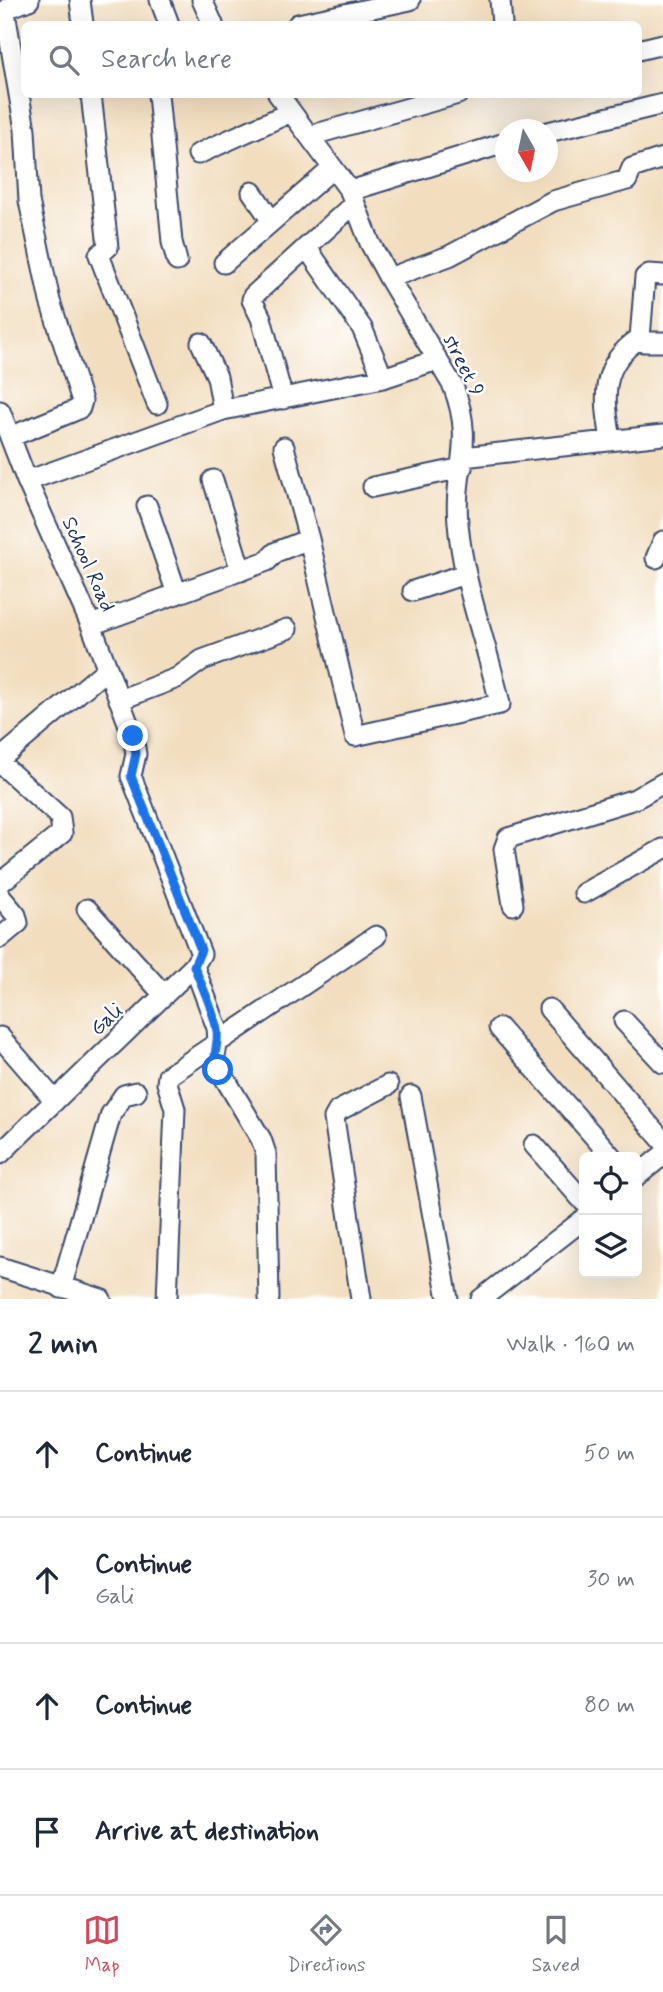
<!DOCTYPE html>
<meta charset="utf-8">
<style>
:root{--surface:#fff;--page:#f2f2f3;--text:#1f2937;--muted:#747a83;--line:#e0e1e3;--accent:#d1495b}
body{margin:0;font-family:Mynerve,sans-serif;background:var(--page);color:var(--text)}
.controls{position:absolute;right:21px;bottom:21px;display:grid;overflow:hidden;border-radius:10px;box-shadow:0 7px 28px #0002}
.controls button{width:63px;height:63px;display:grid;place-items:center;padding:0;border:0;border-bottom:2px solid var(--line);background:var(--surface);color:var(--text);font:35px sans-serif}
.compass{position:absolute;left:495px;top:119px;width:63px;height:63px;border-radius:50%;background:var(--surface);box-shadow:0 7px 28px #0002;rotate:171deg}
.stop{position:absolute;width:21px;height:21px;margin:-16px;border:5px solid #1a73e8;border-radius:50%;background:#fff}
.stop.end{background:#1a73e8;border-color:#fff;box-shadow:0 2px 7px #0008}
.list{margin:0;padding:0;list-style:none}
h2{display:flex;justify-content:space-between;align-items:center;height:91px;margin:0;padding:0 28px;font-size:30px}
h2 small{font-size:23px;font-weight:400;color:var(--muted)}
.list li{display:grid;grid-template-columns:46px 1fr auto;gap:21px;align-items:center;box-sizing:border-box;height:126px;padding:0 28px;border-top:2px solid var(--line)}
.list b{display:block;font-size:26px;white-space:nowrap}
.list p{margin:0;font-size:23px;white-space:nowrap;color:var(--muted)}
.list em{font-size:23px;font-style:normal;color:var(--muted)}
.icon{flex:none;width:38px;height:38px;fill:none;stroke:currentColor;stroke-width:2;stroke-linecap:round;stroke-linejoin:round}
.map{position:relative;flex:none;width:663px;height:1299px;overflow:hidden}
.search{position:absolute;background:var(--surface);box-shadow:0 7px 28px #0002;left:21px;right:21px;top:21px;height:77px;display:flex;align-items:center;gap:18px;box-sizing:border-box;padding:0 24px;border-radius:10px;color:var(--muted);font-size:26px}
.sheet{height:595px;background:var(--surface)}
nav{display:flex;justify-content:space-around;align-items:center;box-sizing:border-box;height:98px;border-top:2px solid var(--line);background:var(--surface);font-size:19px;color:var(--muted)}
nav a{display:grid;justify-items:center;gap:4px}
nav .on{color:var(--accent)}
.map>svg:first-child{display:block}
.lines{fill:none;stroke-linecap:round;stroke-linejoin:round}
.minor-casing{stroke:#3b496d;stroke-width:23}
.minor{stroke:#fff;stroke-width:19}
.route{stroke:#1a73e8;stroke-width:9}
.labels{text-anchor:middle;stroke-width:5;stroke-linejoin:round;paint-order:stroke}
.street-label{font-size:21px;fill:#1b2f5e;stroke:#fff}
</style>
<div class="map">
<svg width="663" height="1299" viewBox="0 0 663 1299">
<rect width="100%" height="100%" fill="#fff"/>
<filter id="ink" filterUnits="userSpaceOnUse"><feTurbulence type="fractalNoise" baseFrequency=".0143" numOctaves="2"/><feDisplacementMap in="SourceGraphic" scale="14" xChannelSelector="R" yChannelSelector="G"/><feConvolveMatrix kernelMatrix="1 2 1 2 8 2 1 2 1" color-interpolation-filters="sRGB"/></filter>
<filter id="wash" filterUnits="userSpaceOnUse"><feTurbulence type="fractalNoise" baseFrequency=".00686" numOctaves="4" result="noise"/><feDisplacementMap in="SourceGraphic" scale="28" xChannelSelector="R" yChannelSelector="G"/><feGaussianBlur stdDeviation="1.57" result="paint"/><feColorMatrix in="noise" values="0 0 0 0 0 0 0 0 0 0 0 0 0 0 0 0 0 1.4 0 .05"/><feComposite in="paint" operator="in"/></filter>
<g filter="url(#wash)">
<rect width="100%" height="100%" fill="#f2debf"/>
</g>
<g filter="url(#ink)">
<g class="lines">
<g class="minor-casing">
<path id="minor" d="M80 0 83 24
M160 0 169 24
M202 0 213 24
M500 0 502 24
M298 24 410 0
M638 50 663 44
M91 94 108 247 99 255 157 404
M158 94 172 242 177 261
M548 132 663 104
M309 136 458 94
M198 154 291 112
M350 191 505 143
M252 192 271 220
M307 248 362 328 383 378
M224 263 333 168
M663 275 649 274 645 277 640 338 644 342H663
M389 278 449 256 553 201 627 180 632 168 663 158
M201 343 217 377 223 410
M283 399 261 318 252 300 253 296 355 203
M0 411 27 481 91 625 133 736 136 754 131 776 201 954 194 966 0 1154
M10 437 74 411 80 408 82 401 50 301 29 201 25 130 5 12 8 8 29 0
M611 440C604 398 599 365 640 338
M284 447 309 539
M463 457 663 435
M213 480 241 571
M27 481 223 410 383 378 437 360
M373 487 462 468
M147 506 177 594
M656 558 663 541
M413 591 465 574
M91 625 267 561 276 552 309 539 355 736 500 704C487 643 463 585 458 523 453 469 476 444 453 386L389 278 370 243 350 191 278 94
M119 700 177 678 202 660 287 629
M0 759 107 669
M0 763 60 817 62 833 0 883
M584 893 663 849
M0 896 16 915 18 923 0 938
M513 905 504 849 508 838 635 799 663 783
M87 909 164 995
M194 966 217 1028 218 1041 214 1060 261 1139 266 1154 269 1299
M549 1009 663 1141
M624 1021 663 1063
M499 1028 612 1157
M0 1037 55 1101
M411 1096 448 1299
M534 1145 584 1202
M637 1176 663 1155
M0 1267 101 1299
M61 1288 111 1114 124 1095 136 1092
M167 1299 175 1109 167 1083 168 1076 376 936
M361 1299 334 1118 338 1111 388 1085
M481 1299 584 1219"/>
</g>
<use href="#minor" class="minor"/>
</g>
</g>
<g class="lines" filter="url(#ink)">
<path class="route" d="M133 736 136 754 131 776 201 950 194 966C202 987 214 1010 217 1031 219 1046 211 1055 218 1070"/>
</g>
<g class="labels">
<g class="street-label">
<text transform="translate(464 365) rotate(63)" y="7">street 9</text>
<text transform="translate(89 564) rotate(66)" y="7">School Road</text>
<text transform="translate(106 1019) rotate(-44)" y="7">Gali</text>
</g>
</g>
</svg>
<div class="controls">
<button><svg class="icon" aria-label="locate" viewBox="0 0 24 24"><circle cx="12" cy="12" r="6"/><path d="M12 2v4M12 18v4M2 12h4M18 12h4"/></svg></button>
<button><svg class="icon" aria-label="layers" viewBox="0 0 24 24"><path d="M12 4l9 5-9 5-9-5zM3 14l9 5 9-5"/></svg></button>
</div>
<svg class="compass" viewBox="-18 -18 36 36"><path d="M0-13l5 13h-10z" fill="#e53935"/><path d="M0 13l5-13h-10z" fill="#747a83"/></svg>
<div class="stop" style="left:218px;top:1070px"></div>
<div class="stop end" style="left:133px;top:736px"></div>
<div class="search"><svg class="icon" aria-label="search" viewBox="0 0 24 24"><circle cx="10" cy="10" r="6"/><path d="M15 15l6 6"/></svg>Search here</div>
</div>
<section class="sheet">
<h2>2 min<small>Walk · 160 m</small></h2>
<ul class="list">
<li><svg class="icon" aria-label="ahead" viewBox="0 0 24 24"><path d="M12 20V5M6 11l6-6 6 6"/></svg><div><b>Continue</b></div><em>50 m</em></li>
<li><svg class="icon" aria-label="ahead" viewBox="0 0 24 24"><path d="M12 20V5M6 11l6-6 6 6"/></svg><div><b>Continue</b><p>Gali</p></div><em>30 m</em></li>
<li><svg class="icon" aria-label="ahead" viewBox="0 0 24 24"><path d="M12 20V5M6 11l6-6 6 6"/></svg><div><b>Continue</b></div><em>80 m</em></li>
<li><svg class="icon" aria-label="arrive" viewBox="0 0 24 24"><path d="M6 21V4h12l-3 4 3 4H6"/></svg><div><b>Arrive at destination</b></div></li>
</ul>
</section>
<nav>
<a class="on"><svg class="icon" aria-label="map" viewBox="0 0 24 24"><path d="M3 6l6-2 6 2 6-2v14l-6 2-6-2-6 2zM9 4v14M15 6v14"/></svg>Map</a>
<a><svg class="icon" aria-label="directions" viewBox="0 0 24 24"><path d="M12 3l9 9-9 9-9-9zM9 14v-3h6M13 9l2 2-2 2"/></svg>Directions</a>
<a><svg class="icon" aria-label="saved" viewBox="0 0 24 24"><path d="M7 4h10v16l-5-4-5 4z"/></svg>Saved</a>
</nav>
